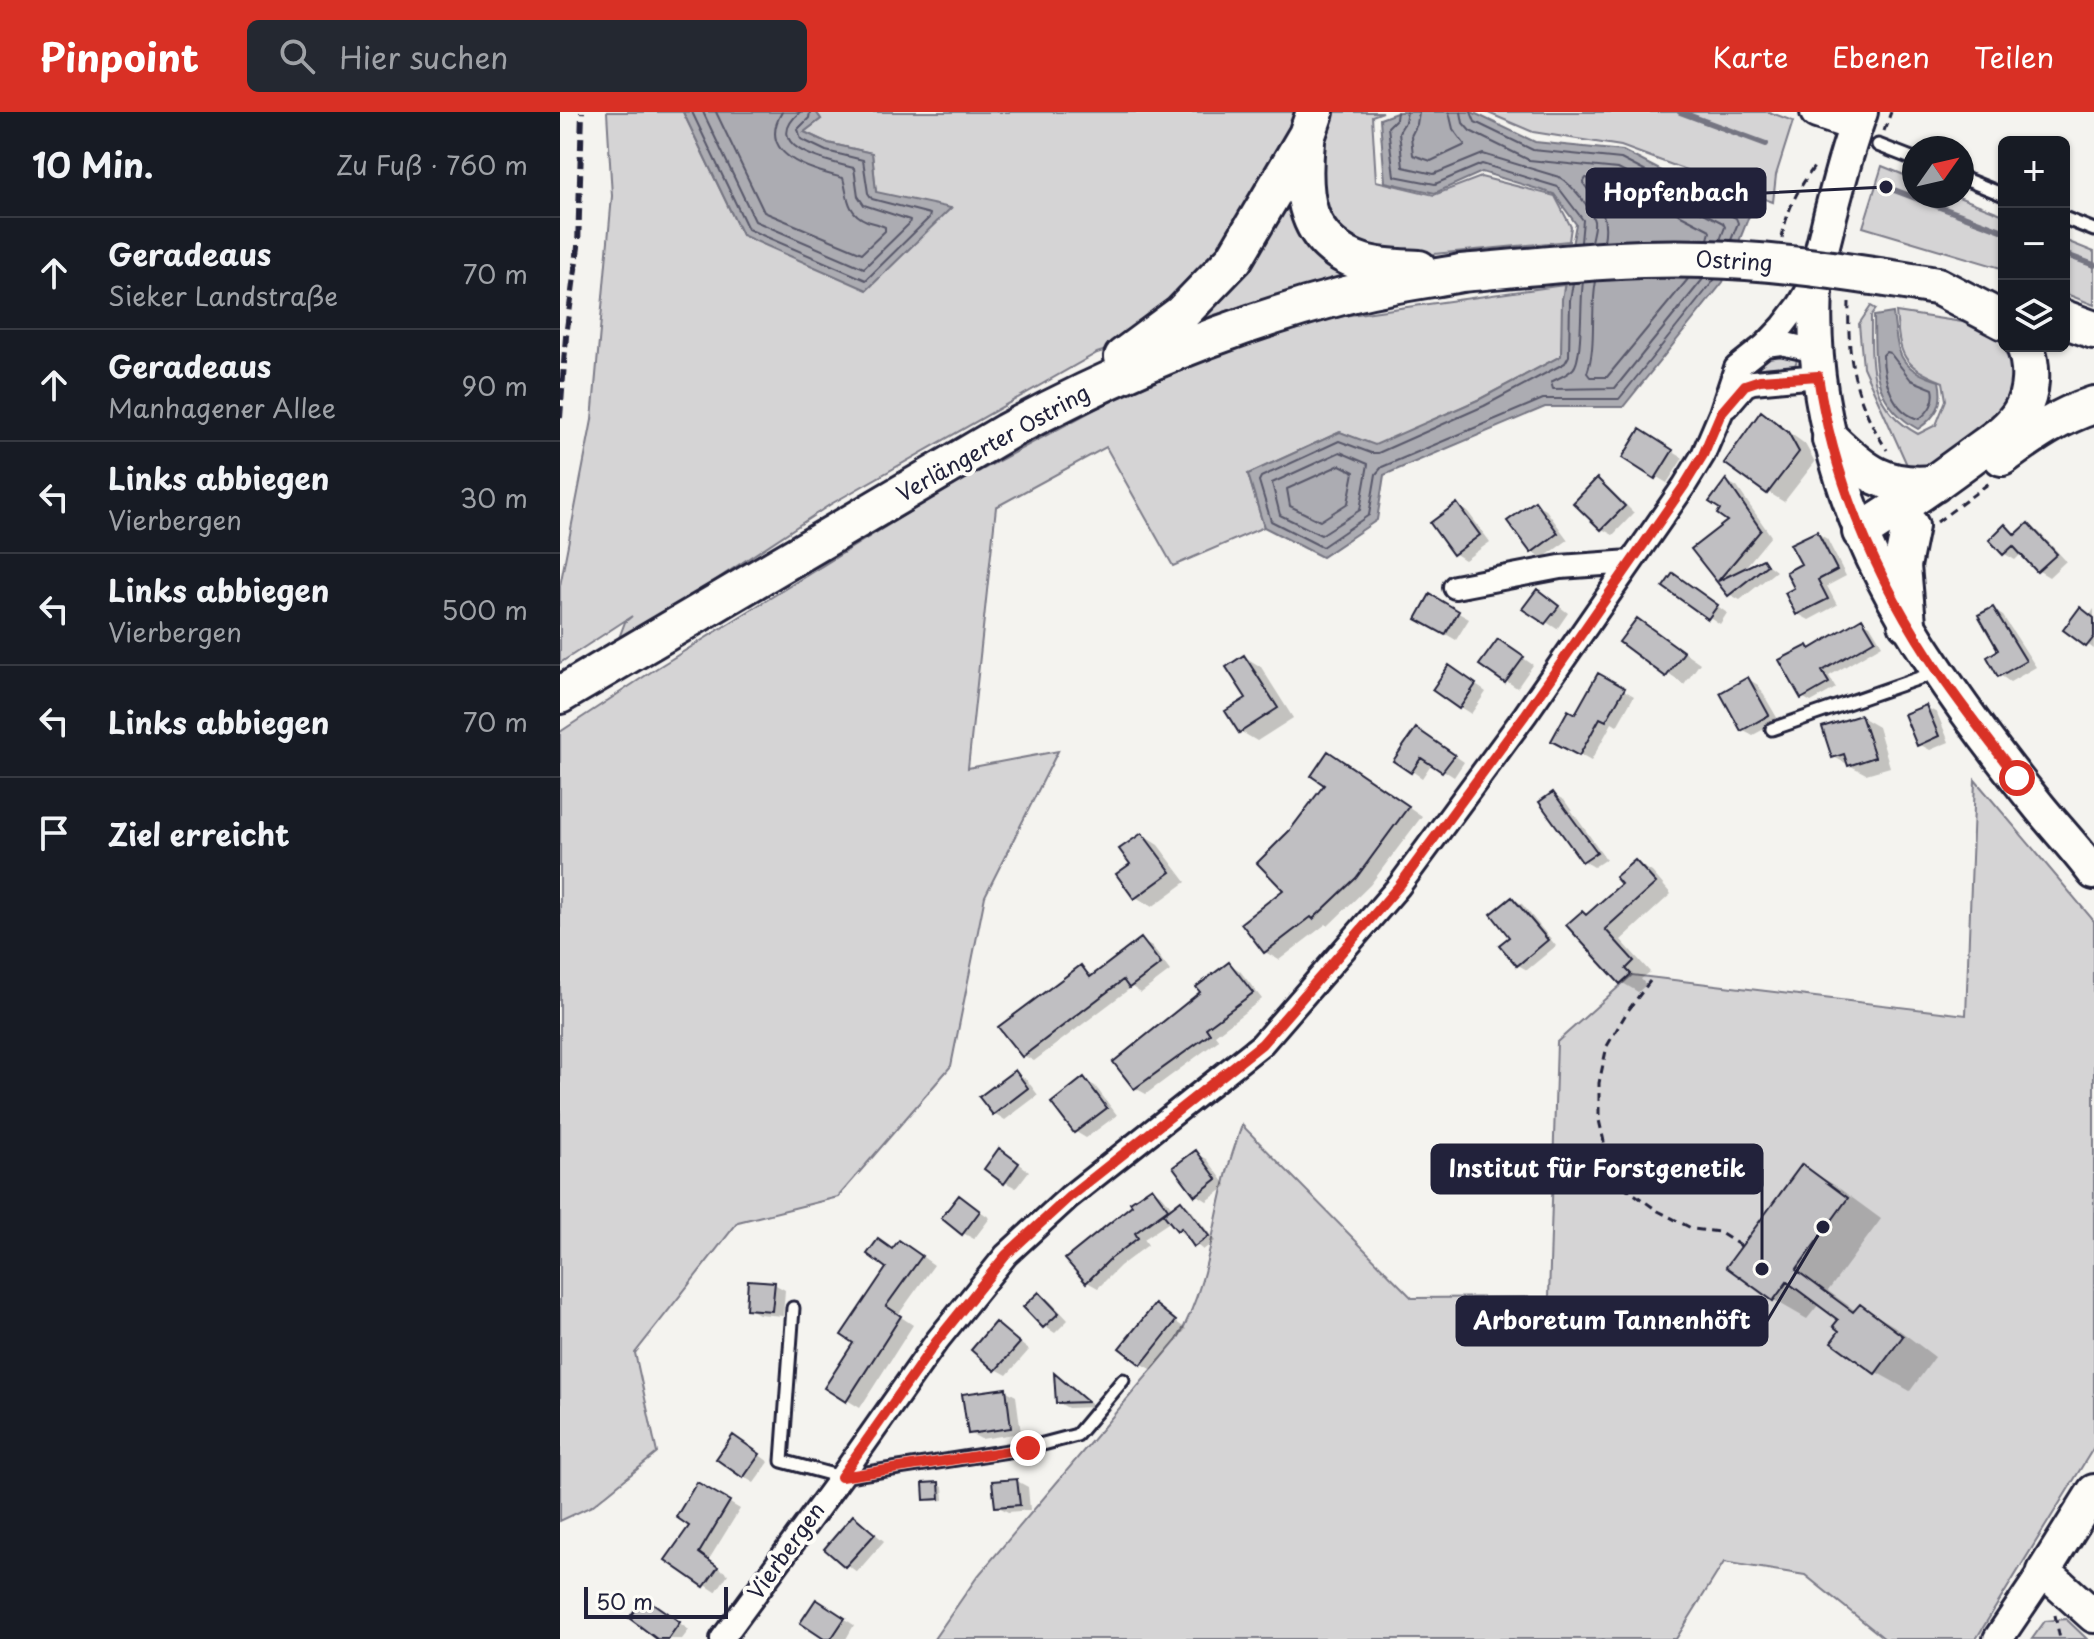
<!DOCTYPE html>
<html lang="de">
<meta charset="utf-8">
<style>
:root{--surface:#171b24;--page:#242831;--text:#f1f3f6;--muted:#9ea1a6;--line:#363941;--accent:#d93025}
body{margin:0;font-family:"Playpen Sans",sans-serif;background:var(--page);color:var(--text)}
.controls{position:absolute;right:24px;top:24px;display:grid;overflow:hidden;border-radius:12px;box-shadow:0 2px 6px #0004}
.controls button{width:72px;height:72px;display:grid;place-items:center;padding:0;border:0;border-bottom:2px solid var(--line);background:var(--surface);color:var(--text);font:40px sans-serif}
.compass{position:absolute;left:1342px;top:24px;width:72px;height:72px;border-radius:50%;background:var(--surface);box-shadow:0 2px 6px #0004;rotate:56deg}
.scale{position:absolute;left:24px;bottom:20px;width:144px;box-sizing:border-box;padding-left:8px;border:4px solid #22223b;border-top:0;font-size:22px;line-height:28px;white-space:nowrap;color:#22223b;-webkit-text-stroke:6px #fdfcf7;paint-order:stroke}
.stop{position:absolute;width:24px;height:24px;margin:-18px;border:6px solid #d93025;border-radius:50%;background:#fff}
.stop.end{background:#d93025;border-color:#fff;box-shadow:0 2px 8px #0008}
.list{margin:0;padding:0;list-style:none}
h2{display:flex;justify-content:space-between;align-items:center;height:104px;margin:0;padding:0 32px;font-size:34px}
h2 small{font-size:26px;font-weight:400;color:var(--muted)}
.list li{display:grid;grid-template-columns:52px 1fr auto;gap:24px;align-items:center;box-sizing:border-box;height:112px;padding:0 32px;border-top:2px solid var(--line)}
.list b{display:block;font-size:30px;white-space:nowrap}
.list p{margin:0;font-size:26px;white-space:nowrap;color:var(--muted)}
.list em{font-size:26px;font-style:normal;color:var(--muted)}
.icon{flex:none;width:44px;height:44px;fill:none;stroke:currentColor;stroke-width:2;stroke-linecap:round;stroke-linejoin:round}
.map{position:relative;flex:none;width:1534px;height:1527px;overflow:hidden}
header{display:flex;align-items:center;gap:48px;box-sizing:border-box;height:112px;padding:0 40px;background:var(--accent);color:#fff}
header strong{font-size:38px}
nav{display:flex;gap:44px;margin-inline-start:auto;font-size:28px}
.search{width:560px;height:72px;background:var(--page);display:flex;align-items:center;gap:20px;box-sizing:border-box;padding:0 28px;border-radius:12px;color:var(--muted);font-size:30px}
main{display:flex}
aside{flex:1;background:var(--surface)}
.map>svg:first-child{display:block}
.green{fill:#d5d4d5;stroke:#7c7b88;stroke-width:2}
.water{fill:#acacb2;stroke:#757582;stroke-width:2}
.shadow{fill:#0003}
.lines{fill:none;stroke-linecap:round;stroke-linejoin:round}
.shore{stroke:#59596b;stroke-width:2}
.stream{stroke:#757582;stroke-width:6}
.building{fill:#c0bfc2;stroke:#22223b;stroke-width:2}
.service-casing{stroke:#22223b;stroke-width:17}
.minor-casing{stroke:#22223b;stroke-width:28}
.tertiary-casing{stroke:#22223b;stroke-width:34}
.secondary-casing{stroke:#22223b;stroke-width:38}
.primary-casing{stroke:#22223b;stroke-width:42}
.path{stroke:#22223b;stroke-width:3;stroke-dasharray:8 6;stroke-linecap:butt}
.service{stroke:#fdfcf7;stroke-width:11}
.minor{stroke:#fdfcf7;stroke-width:22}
.tertiary{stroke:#fdfcf7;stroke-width:28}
.secondary{stroke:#fdfcf7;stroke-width:32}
.primary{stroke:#fdfcf7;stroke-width:36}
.rail{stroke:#22223b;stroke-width:6;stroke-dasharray:12 6;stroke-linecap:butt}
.primary-bridge-casing{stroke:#22223b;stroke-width:42;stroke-linecap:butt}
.primary-bridge{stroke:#fdfcf7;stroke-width:36}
.route{stroke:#d93025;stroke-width:10}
.labels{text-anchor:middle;stroke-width:8;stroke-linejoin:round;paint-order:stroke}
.street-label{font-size:22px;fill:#22223b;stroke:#fdfcf7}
.leader{fill:none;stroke:#22223b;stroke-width:3}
.callout-dot{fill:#22223b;stroke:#fdfcf7;stroke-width:3}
.callout{fill:#22223b;stroke:#22223b;stroke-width:3}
.callout-label{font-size:24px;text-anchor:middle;font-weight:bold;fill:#fff}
</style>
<header>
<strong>Pinpoint</strong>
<div class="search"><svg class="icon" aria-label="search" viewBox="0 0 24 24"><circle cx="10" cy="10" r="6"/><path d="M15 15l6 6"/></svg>Hier suchen</div>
<nav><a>Karte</a><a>Ebenen</a><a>Teilen</a></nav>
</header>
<main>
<aside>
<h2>10 Min.<small>Zu Fuß · 760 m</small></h2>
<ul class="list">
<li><svg class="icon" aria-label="ahead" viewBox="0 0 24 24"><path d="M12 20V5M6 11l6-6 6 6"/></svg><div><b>Geradeaus</b><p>Sieker Landstraße</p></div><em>70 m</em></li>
<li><svg class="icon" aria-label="ahead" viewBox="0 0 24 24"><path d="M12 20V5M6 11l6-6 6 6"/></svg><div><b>Geradeaus</b><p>Manhagener Allee</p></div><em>90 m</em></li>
<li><svg class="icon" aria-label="left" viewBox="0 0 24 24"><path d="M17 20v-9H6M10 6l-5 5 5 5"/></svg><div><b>Links abbiegen</b><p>Vierbergen</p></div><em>30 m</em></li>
<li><svg class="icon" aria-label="left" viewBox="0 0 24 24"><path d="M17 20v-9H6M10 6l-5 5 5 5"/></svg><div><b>Links abbiegen</b><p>Vierbergen</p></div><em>500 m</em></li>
<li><svg class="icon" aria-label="left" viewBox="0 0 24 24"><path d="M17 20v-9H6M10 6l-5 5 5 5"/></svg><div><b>Links abbiegen</b></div><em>70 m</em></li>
<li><svg class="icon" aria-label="arrive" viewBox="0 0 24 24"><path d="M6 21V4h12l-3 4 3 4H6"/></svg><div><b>Ziel erreicht</b></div></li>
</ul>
</aside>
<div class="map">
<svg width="1534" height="1527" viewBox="0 0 1534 1527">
<rect width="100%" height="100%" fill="#f4f3ef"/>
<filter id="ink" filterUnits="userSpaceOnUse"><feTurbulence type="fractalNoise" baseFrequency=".0125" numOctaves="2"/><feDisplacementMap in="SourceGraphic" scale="16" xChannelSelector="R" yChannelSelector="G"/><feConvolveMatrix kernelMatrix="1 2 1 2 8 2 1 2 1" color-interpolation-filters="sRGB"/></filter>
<g filter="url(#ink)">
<path class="green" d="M47 0H123L182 123 316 80 312 41 268 31 244 20 261 7 256 0H823L812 4 816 69 874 83 921 65 995 84 1011 115 1009 129 822 147 786 168 685 193 537 241 271 392 56 534 65 510 72 504 0 551V474L32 308 52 84Z
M926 0H1209L1233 9 1216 63 1213 90 1061 34 973 20Z
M1322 54 1354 67V84H1396L1444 103V157L1303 115Z
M1504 128 1534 140V193L1504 181Z
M1004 173 1001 244 920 287 815 334 780 320 688 362 704 415 613 454 546 335 436 395 408 656 498 639 425 784 391 954 278 1085 178 1110 75 1241 97 1341 32 1394 0 1409V620L97 556 388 376 625 249 762 207Z
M1311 194 1316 197 1311 204C1311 254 1308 295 1358 322L1376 313 1386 288 1383 270C1341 253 1340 244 1336 200L1422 213 1442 227 1457 255 1452 288 1429 313 1387 344 1352 364 1303 255 1299 212Z
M1213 241 1232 243 1237 248 1235 253 1220 258 1186 261 1185 255Z
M1415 668 1534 809V1335L1416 1527H1325L1245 1463 1164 1450 1116 1527H374L417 1465 617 1228C647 1176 652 1118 667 1060 671 1044 677 1028 682 1013L852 1186 989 1185 997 930 1072 863 1406 903Z
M1506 1507 1527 1527H1472L1485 1509Z"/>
<path class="water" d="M123 0H256L261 7 244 20 268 31 312 41 316 80 391 96 307 178 182 123Z
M839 0H912L975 30 1063 39 1189 104 1163 170 1063 295H985L824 363 817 408 762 445 704 415 688 362 780 320 815 333 920 287 1001 244 1002 187 1016 112 994 82 922 60 875 81 825 70 820 7Z
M1333 201C1338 241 1337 257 1379 269 1384 292 1377 304 1358 317 1310 290 1315 252 1314 204Z"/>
<path class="shadow" d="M1202 301 1245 332 1255 350 1224 390 1208 380Z
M1080 320 1123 346 1107 371 1064 345Z
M1037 369 1048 375 1074 401 1053 423 1042 417Z
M1166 369 1177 375 1211 424 1182 459 1203 449 1216 459 1180 488 1169 482 1134 438 1170 408Z
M975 392 986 398 1008 428 983 446 972 440Z
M897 393 908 400 930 430 905 448 894 441Z
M1468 414 1479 420 1506 449 1489 465 1479 459 1462 441 1455 448 1445 442 1432 428 1446 415 1458 423Z
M1257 421 1267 427 1286 464 1267 474 1277 493 1249 508 1238 502 1244 453Z
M1125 470 1167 501 1160 512 1106 475Z
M870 485 909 507 896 528 858 506Z
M988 486 1008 501 997 517 965 496Z
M1432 497 1443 504 1476 555 1450 570 1440 563V539Z
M1534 497V537L1506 517 1530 503Z
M1078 508 1140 551 1124 573 1062 530Z
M1302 509 1310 513 1322 533 1269 564 1276 576 1251 590 1242 585 1248 535 1252 538Z
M949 536 973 553 957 576 922 553Z
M685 545 701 555 733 606 697 629 680 619 689 587Z
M900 562 926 580 911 602 900 595Z
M1039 564 1074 584 1057 614 1052 611 1031 649 994 628 1016 604Z
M1188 567 1198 573 1219 609 1193 623 1182 617Z
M1366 595 1377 601 1389 630 1370 638 1359 632Z
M1301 605 1318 615 1330 655 1306 662 1274 645Z
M867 624 904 650 894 665 872 651 862 666 852 659Z
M783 649 862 704 810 773 768 814 766 812 719 848 705 840 726 778 731 719Z
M993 682 1004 688 1046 747 1034 755 1024 749 982 690Z
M582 723 598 733 626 770 592 795 576 785Z
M1075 750 1092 760 1111 782 1061 828 1090 860 1081 867 1086 873 1078 880 1061 870 1028 804 1064 772Z
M953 787 962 792 996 834 967 858 958 853 952 825Z
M581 829 592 835 610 859 581 881 572 875 474 949 463 943 521 855 534 865Z
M669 852 680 859 702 887 655 923 659 928 586 982 575 976 643 881Z
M455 961 466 967 478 983 445 1008 434 1001Z
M524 968 535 974 557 1003 526 1026 516 1020Z
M636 1041 647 1047 667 1074 647 1089 636 1082Z
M450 1045 469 1059 456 1076 445 1070Z
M1243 1055 1276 1074 1321 1107 1268 1179 1296 1199 1300 1194 1334 1214 1375 1245 1350 1279 1316 1260 1282 1219 1280 1207 1259 1192 1247 1207 1214 1188Z
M592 1077 603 1084 613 1097 622 1090 629 1095 655 1129 643 1138 618 1118 611 1109 584 1127 588 1133 560 1154 538 1176 527 1170Z
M400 1085 430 1106 414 1127 403 1121Z
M334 1138H353L374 1153 338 1203 353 1213 300 1296 266 1275 295 1230 329 1156Z
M214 1172 225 1178 223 1204 199 1202 188 1196Z
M480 1182 490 1189 508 1208 495 1221 484 1214Z
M595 1195 626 1217 593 1258 582 1252Z
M436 1212 469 1238 447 1263 436 1257Z
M497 1265 506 1270 535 1295 508 1296 497 1290Z
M445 1278 456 1284 461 1321 421 1327 410 1321Z
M184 1332 209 1350 194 1371 184 1365Z
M457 1369 468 1375 470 1398 448 1400 437 1394Z
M138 1372 180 1397 148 1449 168 1462 156 1480 108 1448 132 1413Z
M378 1372 383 1375 384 1388 371 1389 366 1387Z
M294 1405 324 1429 297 1460 266 1437Z
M95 1493 129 1518 122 1527H100Z
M267 1496 294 1513 286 1527H268Z"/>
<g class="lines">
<path class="shore" d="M132 0 188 117 306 168 369 106 370 102 312 87 308 81 303 48 266 39 241 27 238 17 249 6 250 0
M143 0 195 109 304 156 349 112 350 108 304 93 298 84 294 56C271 50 198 36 240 0
M156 0 204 100 302 141 325 119V115C319 112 313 111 307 109 286 101 288 83 283 66 253 58 195 44 222 0
M837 0 836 7 828 15 834 64 875 72 922 52 998 75 1023 108 1021 130
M847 0 845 10 839 20 843 55 874 62 923 42 999 65C1011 72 1031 95 1034 109 1035 116 1032 123 1031 130
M859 0 857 12 851 24 853 43 871 49 905 33 893 17 889 0
M901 0 903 11 910 19 969 48 1058 57 1163 111 1165 115 1160 128
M911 0 915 10 973 38 1061 47 1176 106 1178 111 1171 128
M1044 129C1049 101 1039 93 1023 71L1026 66 1055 69 1148 117 1150 120 1148 127
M1036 169C1030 199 1037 233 1027 261L1030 265H1047L1128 167
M1023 170C1020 188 1023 248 1013 257 1007 263 998 266 991 270L993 277 1055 276 1143 167
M1013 171 1010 188 1009 244 1005 251 924 294 818 341H811L779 329 701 365 699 369 711 409 762 435 809 403 816 362 822 355 983 287H1059L1155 167
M1326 240 1330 241 1351 268 1373 277C1376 289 1369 300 1359 307 1333 301 1323 267 1323 243Z
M780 340 808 352 800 398 761 423 720 403 712 371Z
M780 353 794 360 788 391 760 409 730 394 727 377Z"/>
<path class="stream" d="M1120 0 1206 32
M1326 75 1444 119
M1504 142 1534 153"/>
</g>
<path class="building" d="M1201 299 1228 320 1239 340 1207 382 1164 351Z
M1080 317 1113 338 1095 367 1062 346Z
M1037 366 1065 394 1041 418 1013 391Z
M1166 367 1201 418 1158 469 1203 447 1207 453 1168 484 1131 437 1167 409 1157 402 1160 397 1149 390Z
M975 389 998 421 971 441 947 409Z
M897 391 920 423 893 443 870 411Z
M1468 411 1497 442 1477 460 1453 434 1443 443 1429 428 1445 412 1455 423Z
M1257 419 1277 458 1258 468 1268 487 1236 503 1225 481 1234 476 1226 460 1241 452 1230 432Z
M1113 461 1158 493 1148 507 1103 475Z
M977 477 999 494 985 512 962 497Z
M870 482 899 499 885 523 856 507Z
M1433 495 1466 549 1438 565 1427 545 1438 538 1418 503Z
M1520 495 1534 506V525L1526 535 1503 518Z
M1077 506 1124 540 1106 565 1059 530Z
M1302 506 1315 528 1262 559 1269 571 1241 587 1219 548 1248 533 1250 537Z
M938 527 964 545 945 571 919 553Z
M684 543 718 596 679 621 665 599 686 586 666 555Z
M889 553 916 572 899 597 872 578Z
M1038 561 1065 576 1046 609 1040 606 1019 644 991 629 1008 598 1015 602Z
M1188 565 1209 603 1181 619 1160 581Z
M1366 593 1379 624 1357 634 1344 602Z
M1301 603 1315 645 1288 654 1284 642 1272 646 1262 615Z
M856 616 895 643 882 660 861 646 851 661 833 649Z
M768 639 849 694 796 766 753 807 751 805 704 841 681 811 723 778 697 751 730 718 764 673 751 664Z
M993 680 1037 740 1022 750 979 690Z
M582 721 611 760 574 787 556 762 570 752 559 737Z
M1075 748 1096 771 1045 817 1074 849 1066 857 1071 862 1060 872 1006 813 1022 799 1026 803 1061 772 1055 765Z
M952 785 988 828 957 854 939 833 949 825 931 802Z
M581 826 601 852 569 876 563 868 462 945 438 915 521 853 530 865Z
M669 850 693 881 646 916 650 922 574 977 553 950 640 880 636 875Z
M455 958 468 976 433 1003 419 985Z
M524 965 547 996 514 1021 491 991Z
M439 1036 459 1051 444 1072 424 1057Z
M636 1038 657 1067 635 1084 613 1055Z
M1242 1052 1288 1086 1236 1158 1293 1200 1300 1192 1343 1224 1315 1262 1271 1230 1279 1219 1273 1214 1278 1208 1227 1170 1213 1189 1166 1155Z
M592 1075 608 1097 575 1121 578 1126 549 1148 526 1171 505 1147 572 1093 570 1090Z
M399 1083 420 1099 402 1123 381 1106Z
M621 1088 649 1124 634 1135 621 1116 617 1119 603 1102Z
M318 1127 332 1137 339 1128 362 1144 326 1194 341 1204 286 1290 264 1276 293 1231 281 1223 326 1156 307 1142Z
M188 1168 215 1170 212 1199 186 1197Z
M479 1180 499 1201 483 1216 463 1195Z
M595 1192 616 1209 581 1253 559 1236Z
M435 1210 460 1231 435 1259 411 1238Z
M494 1261 528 1290 496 1291Z
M446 1276 451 1316 408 1322 402 1282Z
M173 1323 200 1342 183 1366 156 1347Z
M457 1367 460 1393 435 1395 432 1369Z
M137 1370 170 1389 139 1441 158 1455 144 1475 105 1448 129 1414 116 1405Z
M379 1370 380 1387 364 1388 363 1371Z
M293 1403 315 1422 285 1455 264 1437Z
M84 1485 120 1510 108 1527H97L69 1506Z
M256 1487 285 1506 271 1527H264L240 1511Z"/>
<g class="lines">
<g class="service-casing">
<path id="service" d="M1318 33 1354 47
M1402 66 1444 83
M1504 106 1534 118
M1212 617 1374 561
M233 1196 222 1349 281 1365 468 1336 517 1323 563 1268"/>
</g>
<g class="minor-casing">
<path id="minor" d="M1205 233 1221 231 1256 239
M1167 294 1185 273 1193 270 1258 264
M895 475 1000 455 1071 450
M162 1527 281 1365 376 1230 446 1143 509 1085 702 932 839 774 965 603 1124 374 1143 343 1161 301 1176 256 1205 233 1223 214 1239 193 1255 166"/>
</g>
<g class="tertiary-casing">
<path id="tertiary" d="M1438 1527 1484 1459"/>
</g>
<g class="secondary-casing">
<path id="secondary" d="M1257 0 1296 13
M1301 0C1288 34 1279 69 1270 104 1266 124 1259 144 1257 163 1245 301 1296 438 1372 550 1405 600 1442 649 1480 696 1498 718 1517 738 1534 761
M1534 1379 1484 1459 1534 1504"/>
</g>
<g class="primary-casing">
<path id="primary" d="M746 29C741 81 743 132 804 151 821 156 841 156 859 157
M1377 174 1444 209
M1504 207 1534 218
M563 245 621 202 674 147 747 23 755 0
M1271 328C1305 361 1326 377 1374 372
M1442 345C1472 323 1499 304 1534 293
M1301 420C1339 396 1374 372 1409 346 1427 332 1449 320 1461 300 1472 281 1473 255 1465 234
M1347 511 1342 454 1350 414
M0 583 446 320C555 261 666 214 786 183 823 173 863 168 901 161"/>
</g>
<path class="path" d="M1324 19 1331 0
M1222 126C1227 96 1239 75 1257 51
M1289 190C1287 248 1295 289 1327 338
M1377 410 1432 369
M1090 869 1067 900 1047 934 1039 971V1008L1048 1047 1067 1077 1098 1099 1133 1117 1159 1120 1181 1134
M1495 1503 1500 1527"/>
<use href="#service" class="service"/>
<use href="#minor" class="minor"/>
<use href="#tertiary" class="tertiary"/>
<use href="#secondary" class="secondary"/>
<use href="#primary" class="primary"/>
<path class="rail" d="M0 306 6 224 18 135 22 0"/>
<g class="primary-bridge-casing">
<path id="primary-bridge" d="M901 161C982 154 1064 144 1146 147 1224 149 1300 162 1377 174"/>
</g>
<use href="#primary-bridge" class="primary-bridge"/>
</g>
</g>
<g class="lines" filter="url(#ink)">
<path class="route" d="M468 1336 281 1365 376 1230 446 1143 509 1085 702 932 839 774 965 603 1124 374 1143 343 1161 301 1185 273 1200 268 1258 264C1273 365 1314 461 1370 547 1396 588 1428 626 1457 666"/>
</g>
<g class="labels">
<g class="street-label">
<text transform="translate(1174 149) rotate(3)" y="8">Ostring</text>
<text transform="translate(433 331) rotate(-29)" y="8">Verlängerter Ostring</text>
<text transform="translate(226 1439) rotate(-54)" y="8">Vierbergen</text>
</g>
</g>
<path class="leader" d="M1326 75L1205 81M1202 1157L1202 1057M1263 1115L1207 1209"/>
<g class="callout-dot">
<circle cx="1326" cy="75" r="8"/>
<circle cx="1202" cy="1157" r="8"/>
<circle cx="1263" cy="1115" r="8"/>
</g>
<g class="callout">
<rect x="1027" y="57" width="178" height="48" rx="8"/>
<rect x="872" y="1033" width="330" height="48" rx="8"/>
<rect x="897" y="1185" width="310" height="48" rx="8"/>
</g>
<g class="callout-label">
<text x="1116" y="89">Hopfenbach</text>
<text x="1037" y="1065">Institut für Forstgenetik</text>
<text x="1052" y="1217">Arboretum Tannenhöft</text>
</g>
</svg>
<div class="controls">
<button>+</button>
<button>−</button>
<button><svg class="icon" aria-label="layers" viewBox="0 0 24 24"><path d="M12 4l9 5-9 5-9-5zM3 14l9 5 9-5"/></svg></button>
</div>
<svg class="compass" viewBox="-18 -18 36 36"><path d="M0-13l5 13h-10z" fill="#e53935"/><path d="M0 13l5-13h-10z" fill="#9ea1a6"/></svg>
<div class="scale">50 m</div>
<div class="stop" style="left:1457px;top:666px"></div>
<div class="stop end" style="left:468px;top:1336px"></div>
</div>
</main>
